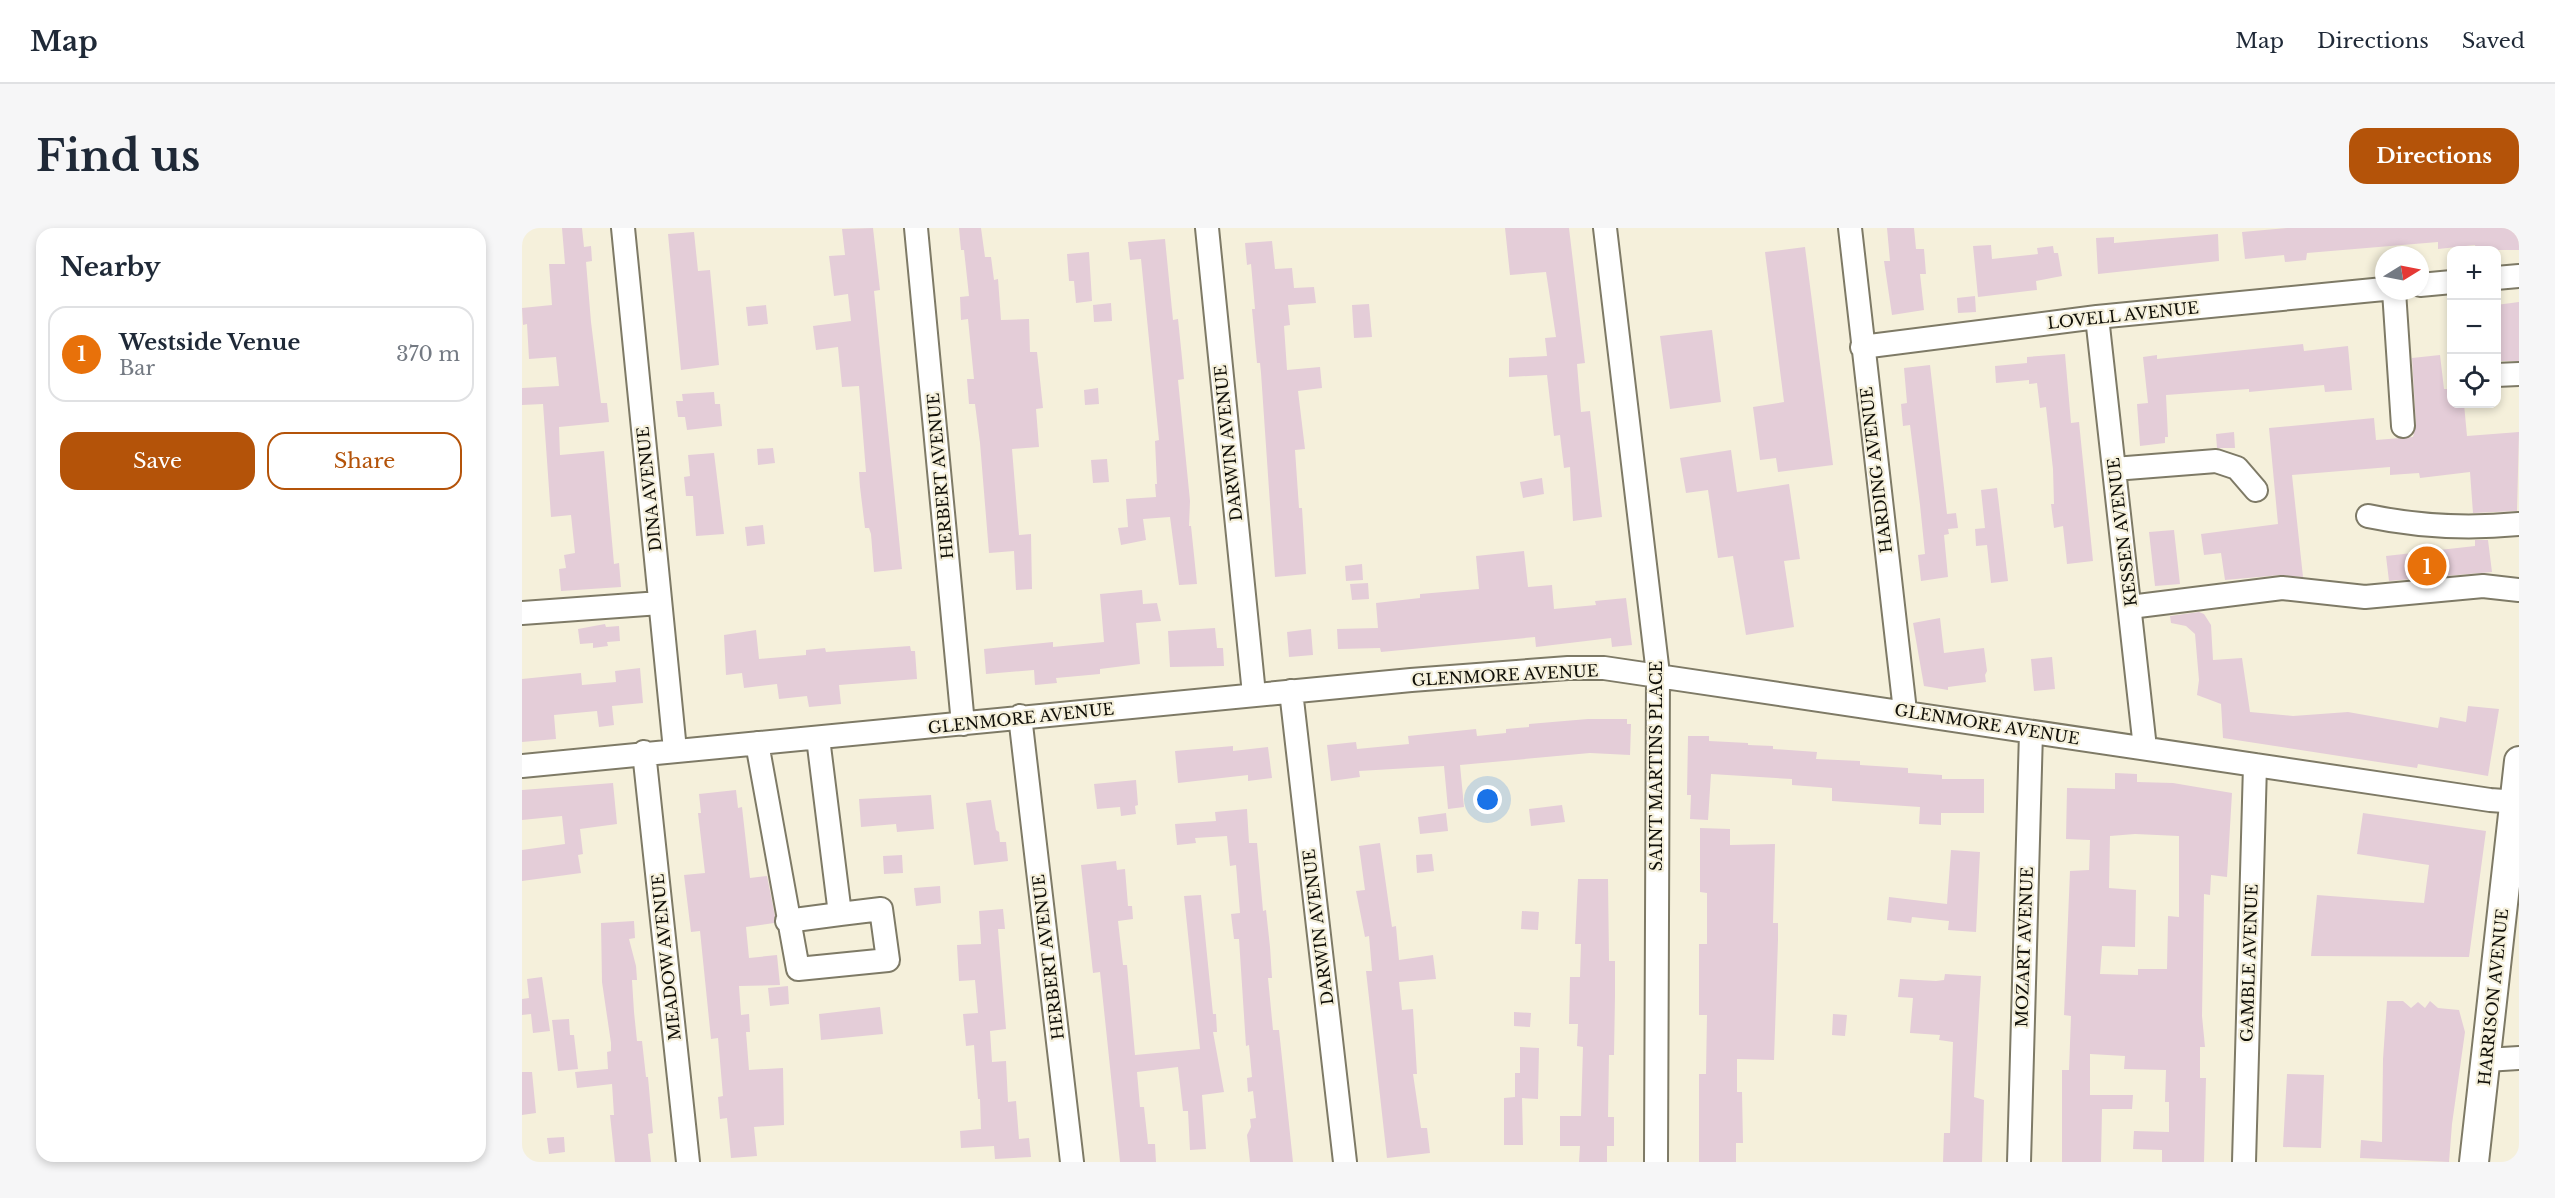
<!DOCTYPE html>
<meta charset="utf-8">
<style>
:root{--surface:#fff;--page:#f6f6f7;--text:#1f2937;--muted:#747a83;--line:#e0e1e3;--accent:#b45309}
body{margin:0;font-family:"Libre Baskerville",serif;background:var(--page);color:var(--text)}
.controls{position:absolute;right:18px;top:18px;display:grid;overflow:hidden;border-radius:12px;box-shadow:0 3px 9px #0003}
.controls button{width:54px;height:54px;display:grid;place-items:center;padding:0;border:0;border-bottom:2px solid var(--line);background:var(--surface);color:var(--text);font:30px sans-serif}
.compass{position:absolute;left:1853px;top:18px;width:54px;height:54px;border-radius:50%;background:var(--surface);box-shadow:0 3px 9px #0003;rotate:80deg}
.you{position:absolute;left:966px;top:572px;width:21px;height:21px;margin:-15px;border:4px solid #fff;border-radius:50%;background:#1a73e8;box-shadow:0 0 0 9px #1a73e833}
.badge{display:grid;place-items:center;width:39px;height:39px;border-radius:50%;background:var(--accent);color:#fff;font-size:20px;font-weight:700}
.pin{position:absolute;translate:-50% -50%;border:3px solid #fff;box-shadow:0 2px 6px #0006}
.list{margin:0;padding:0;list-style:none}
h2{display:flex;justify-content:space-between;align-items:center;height:78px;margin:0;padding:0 24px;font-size:26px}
h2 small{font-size:20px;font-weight:400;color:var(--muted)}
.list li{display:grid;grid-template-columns:39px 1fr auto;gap:18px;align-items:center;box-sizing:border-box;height:96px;margin:0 12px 12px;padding:0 12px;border:2px solid var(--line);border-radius:18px}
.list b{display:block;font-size:22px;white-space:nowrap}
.list p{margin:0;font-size:20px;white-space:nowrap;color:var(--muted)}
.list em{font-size:20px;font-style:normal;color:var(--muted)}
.actions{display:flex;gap:12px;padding:18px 24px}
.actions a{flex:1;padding:14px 0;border:2px solid var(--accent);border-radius:18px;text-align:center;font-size:21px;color:var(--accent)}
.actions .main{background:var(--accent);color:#fff}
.icon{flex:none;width:33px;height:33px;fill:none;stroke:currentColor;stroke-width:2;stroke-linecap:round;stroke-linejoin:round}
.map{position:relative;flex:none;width:1997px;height:934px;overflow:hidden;border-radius:18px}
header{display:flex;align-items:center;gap:36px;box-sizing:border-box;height:84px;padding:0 30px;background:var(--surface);border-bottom:2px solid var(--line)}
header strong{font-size:28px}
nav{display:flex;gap:33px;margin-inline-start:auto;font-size:21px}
.intro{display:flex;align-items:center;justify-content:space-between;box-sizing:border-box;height:144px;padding:0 36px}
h1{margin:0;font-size:42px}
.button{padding:15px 27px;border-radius:18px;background:var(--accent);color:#fff;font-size:21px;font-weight:700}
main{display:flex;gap:36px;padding:0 36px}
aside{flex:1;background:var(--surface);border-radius:18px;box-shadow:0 3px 9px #0003}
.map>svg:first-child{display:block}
.building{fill:#e4cdd8;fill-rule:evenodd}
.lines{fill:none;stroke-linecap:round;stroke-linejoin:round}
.minor-casing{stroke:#7e7a66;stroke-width:26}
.major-casing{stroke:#7e7a66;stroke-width:32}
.minor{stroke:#fff;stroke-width:22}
.major{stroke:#fff;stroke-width:28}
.labels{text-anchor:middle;stroke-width:4.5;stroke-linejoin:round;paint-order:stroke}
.street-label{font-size:16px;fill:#100f08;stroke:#f5f0db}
</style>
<header>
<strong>Map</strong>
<nav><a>Map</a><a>Directions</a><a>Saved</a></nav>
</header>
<div class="intro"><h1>Find us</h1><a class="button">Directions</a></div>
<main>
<aside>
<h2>Nearby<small></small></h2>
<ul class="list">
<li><span class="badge" style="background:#e8710a">1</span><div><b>Westside Venue</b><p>Bar</p></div><em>370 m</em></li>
</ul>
<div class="actions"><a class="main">Save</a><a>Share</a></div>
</aside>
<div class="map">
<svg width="1997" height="934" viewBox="0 0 1997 934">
<rect width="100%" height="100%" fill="#f5f0db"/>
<path class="building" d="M40 0H60L62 19 69 18 70 33 64 34 69 94 79 175H85L87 194 37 199 38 227 82 223 92 336 97 335 99 359 39 363 37 341 44 340 42 327 53 325 49 287 29 289 21 176 0 177V160L37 158 34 129 7 131 5 96 1 97 0 80 30 77 27 36H43Z
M351 0 358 62 352 63 380 341 352 344 349 306 347 300H343L338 259 337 244H344L337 158 320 159 316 119 294 122 291 98 329 93 326 66 312 68 307 28 323 27 320 1Z
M437 0H459L463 29H469L472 52 476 51 479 92 507 91 508 124H515L521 180 514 181 517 219 490 221 497 307 509 306 510 361 494 362 492 323 467 325 458 215 453 176H447L445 151H452L446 91 439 92 438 69 447 68 442 22H439Z
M983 0H1047L1063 135 1055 136 1059 184 1068 183 1080 289 1051 293 1048 239 1042 240 1038 207 1032 208 1025 147 987 149V130L1025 128 1023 110 1034 109 1024 44 988 47Z
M1365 0H1392L1394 21H1402L1404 46H1398L1402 82 1370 87 1362 33H1368Z
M1765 0H1997V22H1954L1953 17 1916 21V14L1785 25 1784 32 1763 34 1762 27 1723 31 1720 4Z
M172 4 176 43 188 42 197 137 159 142 146 6Z
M1696 6 1697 33 1576 46 1574 10 1592 9V15Z
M643 11 651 92 656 91 660 130 662 151 656 152 668 273 667 298H669L675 356 657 357 648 289 621 291 624 312 599 317 596 300 606 299 604 271 634 269 633 256H635L633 213 637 212 619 31 608 32 606 14Z
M750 13 753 41 770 40 772 60 792 59 794 75 766 77 768 97 762 98 765 142 798 139 800 160 776 163 783 221 773 222 777 280H780L784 346 753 349 739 145 738 135H735L730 81H733L729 36 725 37 723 15Z
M1469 17 1470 31 1516 26 1515 20 1531 18 1532 25H1536L1540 48 1514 53 1515 62 1456 69 1451 18Z
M1283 19 1311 237 1256 244 1254 230 1238 232 1231 179 1262 174 1243 24Z
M567 24 570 73 554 75 552 53H547L545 26Z
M1453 68 1454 84 1436 85 1435 70Z
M1997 74V133H1974V77Z
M589 75 590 93 572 94 571 77Z
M847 76 850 109 832 110 830 77Z
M244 77 246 96 226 98 224 79Z
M1190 102 1199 174 1148 181 1138 108Z
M1781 116 1782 123 1826 118 1830 162 1803 164 1802 157 1727 164V161L1644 167 1646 209H1643V215L1618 218 1615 176 1626 175 1621 129 1635 127V131Z
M1543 126 1549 195 1557 194 1571 333 1545 336 1541 298 1532 300 1529 276H1532L1531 241 1524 179 1518 180 1515 155 1507 156V152L1474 155 1473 138 1505 135V129Z
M1918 127 1922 161H1929V176H1942L1945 208 1997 204 1995 283 1951 285 1948 244 1898 250 1897 245 1868 247V239L1770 247 1781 349 1759 347 1703 352 1699 325 1682 327 1679 306 1756 296 1747 200 1852 190 1854 212 1891 209 1894 197 1890 130Z
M1408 137 1425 286 1434 285 1436 300 1426 301 1427 306 1422 307 1426 349 1399 353 1396 327 1403 326 1398 277 1388 197 1381 198 1379 176 1385 175 1382 140Z
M576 160 577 176 563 177 562 162Z
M192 164 193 176H198L200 198 165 202 163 189H156L154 173H161L160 166Z
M1712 204 1713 220H1695L1694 206Z
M251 220 253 235 236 237 235 221Z
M1209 222 1215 264 1267 256 1278 331 1262 333 1272 399 1224 407 1211 328 1196 330 1186 262 1164 265 1158 230Z
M192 225 202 306 174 308 171 268H164L162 249 168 248 166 227Z
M585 231 587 254 571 255 569 232Z
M1020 250 1022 266 1001 270 998 254Z
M1475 260 1486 353 1469 355 1465 317 1454 318 1453 301 1463 300 1459 262Z
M241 297 243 316 225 318 223 299Z
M1652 302 1658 356 1633 358 1627 304Z
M1953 312H1966L1970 344 1867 353 1864 328 1953 318Z
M1002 323 1006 359 1030 357 1032 381 1074 377 1073 373 1104 370 1110 417 1090 419 1089 410 1014 419 1013 409 859 424 858 420 816 421 815 401 856 400 854 375 898 370V366L957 361 954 328Z
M840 336 841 352 824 353 823 338Z
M846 355 847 371 830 372 828 356Z
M620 362 621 376 635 375 639 393 614 395 618 436 578 441V446L534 450 535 455 513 457 512 442 464 446 462 421 531 414V419L582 414 578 366Z
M1677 384 1682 386 1689 397 1691 432 1720 430 1728 484 1771 488 1826 484 1916 500 1918 489 1944 494 1946 478 1977 481 1966 548 1896 536 1895 540 1701 510 1699 476 1675 467 1677 452 1673 406 1664 398 1649 395 1648 388Z
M1418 390 1422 425 1462 420 1465 443 1463 447 1464 454 1426 459V462L1402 458 1391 395Z
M83 396 84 399 97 398 98 413 85 414 86 418 71 420V415L58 416 56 401Z
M693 400 695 420H701L702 438 648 439 646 403Z
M789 401 791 427 767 429 765 404Z
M234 402 237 431 284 427V422L303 420 304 424 388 418 389 423H393L395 451 317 457 319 476 287 479 285 468 257 471 255 456 222 460 220 445 204 447 202 407Z
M1530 429 1533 461 1512 463 1509 431Z
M118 440 121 475 90 478 92 497 77 499 75 483 32 487 34 511 0 514V451L59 445 60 457 94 454 93 443Z
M1066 491H1105V496H1109L1108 527 1068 525 938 537 942 579 926 581 922 538 837 543 838 549 809 553 805 517 834 514 835 521 887 516 886 508 954 501 955 508 984 505V501L1007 499V496Z
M1166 508H1187V513L1226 515V517L1251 518V521L1295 524 1294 531 1338 533V537L1386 540V545L1420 547V551H1462V585H1419V597L1397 596 1398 579 1310 573V560L1270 557V551L1189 546 1186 592 1168 591 1169 567H1165Z
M711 518V523L746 519 750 550 726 553V547L656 555 653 523Z
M1593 545 1615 546V554L1651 555 1710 565 1705 649 1689 647 1688 667 1682 666 1680 788 1683 819H1678V850H1684L1682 934H1640V922L1611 921 1612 903 1647 904V874H1643L1644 842 1602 841 1603 828 1568 826V867H1611L1610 881H1580L1579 934H1540V842H1547L1549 788 1542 787 1548 643 1567 642 1568 612 1544 611 1545 560 1593 561ZM1613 606 1657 608V689L1646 688 1645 741H1616V747L1578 746 1580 718 1613 719 1614 662 1587 660 1588 608Z
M614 552 616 577 613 578 614 586 599 588 598 579 575 581 572 556Z
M91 555 95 596 58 601 61 626 56 627 59 645 0 653V622L43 616 40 588 0 592V562Z
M214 562 216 580 220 579 228 650 245 648 253 688 252 695 224 699 227 730 255 727 258 757 217 758 219 787 227 786 228 804H224L227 842 261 840 262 897 232 899 235 928 209 930 205 890 198 891 196 869 201 868 196 810 189 811 178 703 169 704 162 647 183 645 176 585H179L177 566Z
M409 567 412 601 375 604 374 596 339 599 337 571Z
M469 572 474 602 477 604 478 614H484L486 633 452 637 444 575Z
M1040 577 1043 594 1009 598 1007 581Z
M725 581 727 615H735L741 683 744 682 748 719 750 750H746L751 802H757L771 934H728L725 907 729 899 728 891 734 890 731 863 726 864 725 850 730 849 727 817 724 818 717 711H712L709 686 718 685 714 637 708 638 705 608 673 610 674 615 655 617 653 596 694 593 693 584Z
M924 585 926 603 898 606 896 589Z
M1841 585 1964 603 1947 729 1789 728 1795 667 1902 675 1907 637 1835 626Z
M1178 600 1208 601V617L1253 616 1251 695H1256V712L1252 832 1215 831V864H1220L1221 915H1214V934H1177V846H1184L1185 787H1177V716H1185V665L1178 664Z
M858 615 870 699 874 698 877 732 911 727 914 751 877 754 880 782 891 781 895 846H891L899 900H905L908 925 865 930 844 743H850L847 708 843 709 834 663 843 662 837 618Z
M1429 622 1458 624 1454 704 1426 702 1427 693 1390 689 1389 695 1365 692 1367 669 1425 676Z
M910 626 912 643 895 645 894 627Z
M380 627 381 645 362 646 361 628Z
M594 633 595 642 603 641 606 678H610L611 691 596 693 601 737H605L613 827 678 821 662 668 679 667 691 786H694L695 804H691L702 864 680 867 684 921 668 922 666 883H661L656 839 615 844 618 879H622L626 916H633L634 934H598L578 744 571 745 559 637Z
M1056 651H1086L1087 733H1093V768L1092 827H1087L1086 889H1092V918H1085V934H1057L1058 918H1038V888H1059L1061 819 1055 818 1056 796H1047L1048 749H1058L1059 716H1053Z
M418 658 419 675 394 678 392 660Z
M481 681 483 701H476L484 801 468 803 470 834 484 833 486 874 494 873 497 911 507 910 509 929 473 931 472 918 439 920 438 903 459 901 458 871H456L452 817 444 818 441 786 456 785 453 752 437 753 435 717 459 716 457 683Z
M1000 683 1017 684 1016 702 999 701Z
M112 693 113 710 107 711 114 738 115 752H110L112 784 115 813H120L124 849H126L131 905 126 906 129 934H93L88 887H92L90 856 55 860 53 844 86 841 85 824 89 823V815L80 754 79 695Z
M1423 746 1459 748 1452 869 1462 872 1460 934H1421L1422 905H1428L1431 814 1417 812 1418 807 1388 805 1391 770 1376 769 1378 751 1414 753 1422 752Z
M20 749 28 803 11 805 9 786 0 787V771L7 770 5 751Z
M266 758 267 776 248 778 246 760Z
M1865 773H1881L1889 780 1896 774 1903 780 1908 773 1916 780 1937 782 1943 804 1930 896 1927 934 1838 930 1839 912 1860 914 1861 831Z
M358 779 361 806 299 812 297 786Z
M992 784 1009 785 1008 799 992 798Z
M1311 786 1325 787 1323 808 1310 807Z
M47 791 48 807H52L56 841 36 843 30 792Z
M998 819 1017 820 1016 871 1000 870 1001 917H982V870L993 869V845H998Z
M0 844H10L14 885 0 887Z
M1765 846 1802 847 1799 920 1761 919Z
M42 909 43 924 27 926 25 910Z"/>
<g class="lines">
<g class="minor-casing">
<path id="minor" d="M101 0 153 522
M394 0 441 496
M685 0 732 466
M1083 0 1136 446 1134 934
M1328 0 1383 483
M1974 50 1997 48
M1898 57 1930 54
M1872 63 1881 198
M1575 89 1623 520
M1340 119 1575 89 1862 61
M1974 147 1997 146
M1592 241 1694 233 1715 240 1734 262
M1846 288C1898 299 1945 301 1997 296
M1608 379 1760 360 1843 369 1961 358 1997 362
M0 385 138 375
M769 463 823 934
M498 488 550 934
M235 515 276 741 366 732 359 681 318 686 296 510
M122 524 166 934
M0 538 889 452 1046 440H1082L1968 572 1997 574
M265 693 318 686
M1964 832 1997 830
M1497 934 1509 504
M1722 934 1733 537"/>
</g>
<g class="major-casing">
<path id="major" d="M1952 934 1997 533"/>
</g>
<use href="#minor" class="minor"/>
<use href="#major" class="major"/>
</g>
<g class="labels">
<g class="street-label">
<text transform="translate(1601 87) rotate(-6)" y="6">LOVELL AVENUE</text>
<text transform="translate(706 215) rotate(-96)" y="6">DARWIN AVENUE</text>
<text transform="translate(1354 242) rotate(-97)" y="6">HARDING AVENUE</text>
<text transform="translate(418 248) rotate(-95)" y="6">HERBERT AVENUE</text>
<text transform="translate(127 261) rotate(-96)" y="6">DINA AVENUE</text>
<text transform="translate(1600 304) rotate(-97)" y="6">KESSEN AVENUE</text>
<text transform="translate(983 447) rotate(-3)" y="6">GLENMORE AVENUE</text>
<text transform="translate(499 490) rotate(-6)" y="6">GLENMORE AVENUE</text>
<text transform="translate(1465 496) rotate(9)" y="6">GLENMORE AVENUE</text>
<text transform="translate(1134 538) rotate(-90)" y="6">SAINT MARTINS PLACE</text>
<text transform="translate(796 699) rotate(-97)" y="6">DARWIN AVENUE</text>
<text transform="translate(1502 719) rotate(-88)" y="6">MOZART AVENUE</text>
<text transform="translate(144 729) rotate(-96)" y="6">MEADOW AVENUE</text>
<text transform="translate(526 729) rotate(-97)" y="6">HERBERT AVENUE</text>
<text transform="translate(1727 735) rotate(-88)" y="6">GAMBLE AVENUE</text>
<text transform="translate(1971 769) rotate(-84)" y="6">HARRISON AVENUE</text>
</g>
</g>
</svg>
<div class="controls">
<button>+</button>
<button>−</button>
<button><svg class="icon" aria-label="locate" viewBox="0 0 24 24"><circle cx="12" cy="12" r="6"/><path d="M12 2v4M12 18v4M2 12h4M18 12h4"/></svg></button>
</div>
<svg class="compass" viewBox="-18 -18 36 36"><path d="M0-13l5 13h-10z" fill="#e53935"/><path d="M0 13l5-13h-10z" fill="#747a83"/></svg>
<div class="you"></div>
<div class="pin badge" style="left:1905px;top:338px;background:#e8710a">1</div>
</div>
</main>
